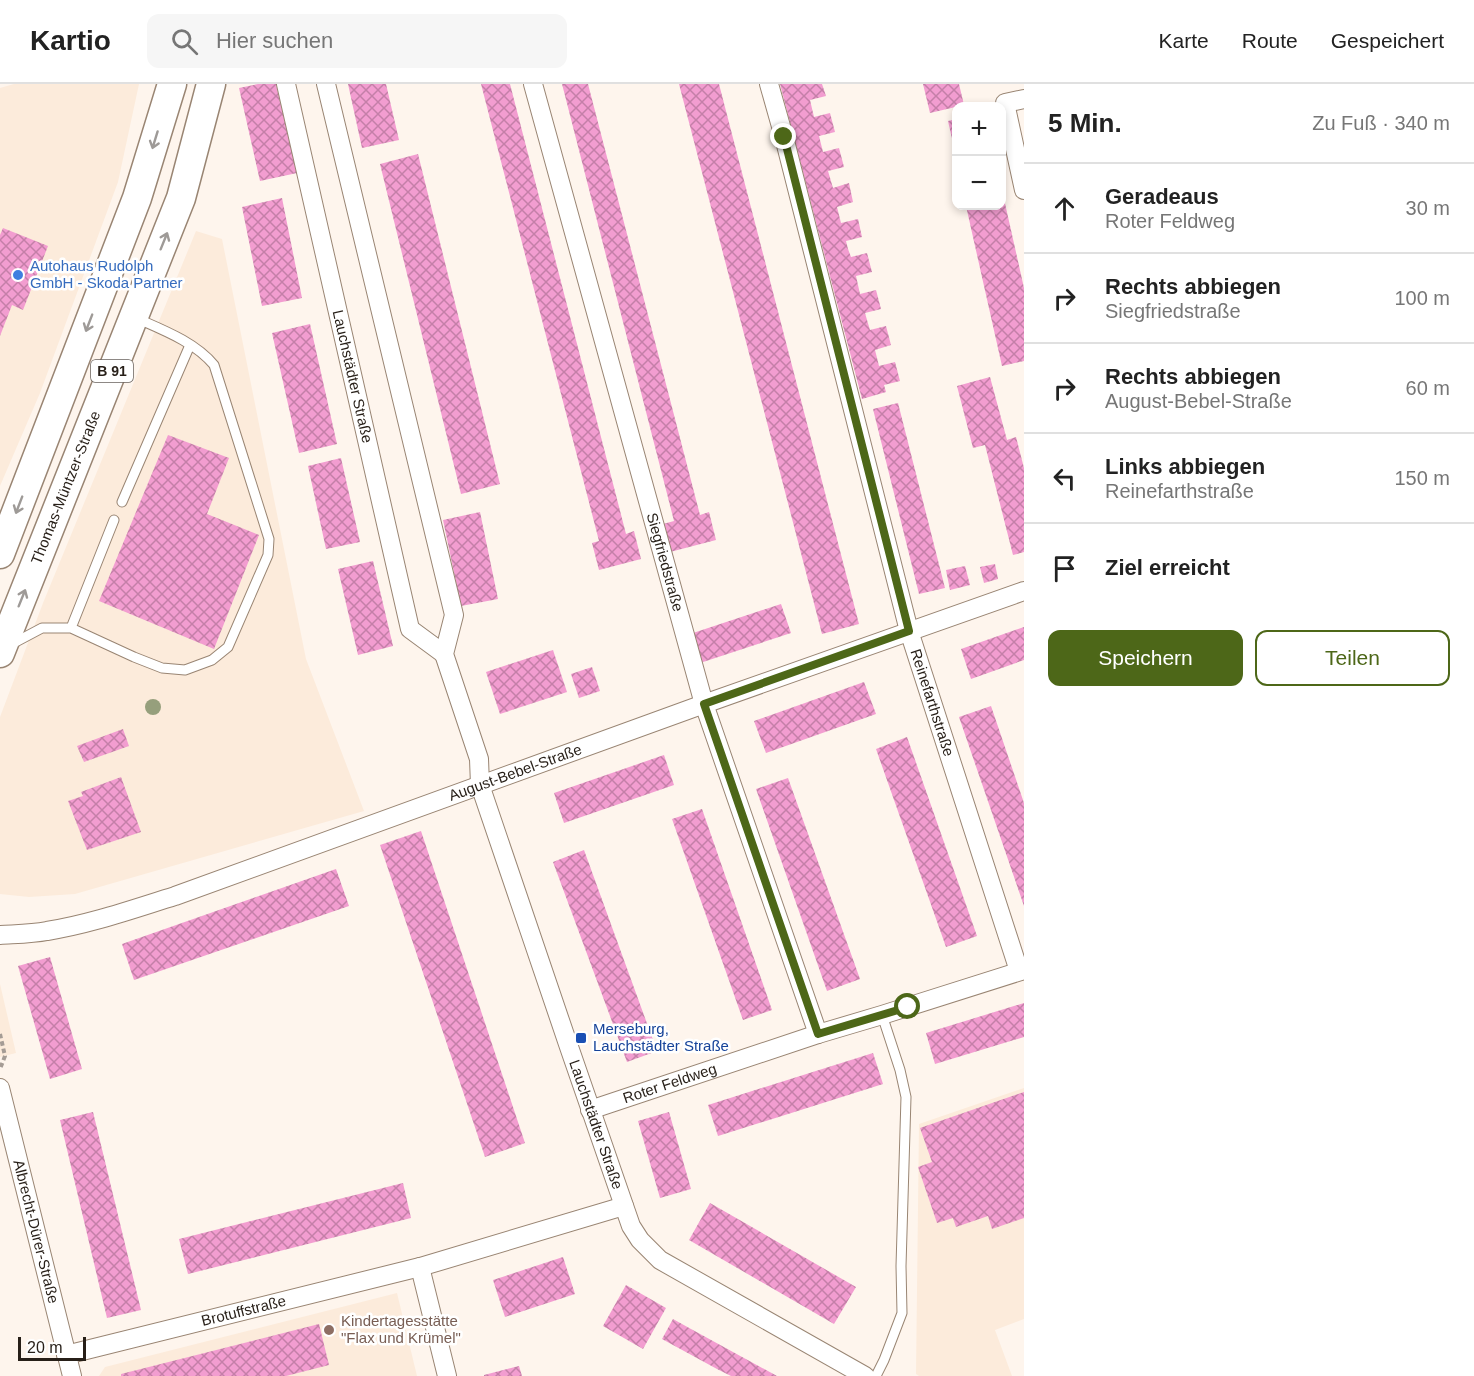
<!DOCTYPE html>
<html lang="de">
<meta charset="utf-8">
<style>
:root{--surface:#fff;--page:#f6f6f6;--text:#222;--muted:#767676;--line:#e0e0e0;--accent:#4d6718}
body{margin:0;font-family:Helvetica,sans-serif;background:var(--page);color:var(--text)}
.controls{position:absolute;right:18px;top:18px;display:grid;overflow:hidden;border-radius:12px;box-shadow:0 3px 9px #0003}
.controls button{width:54px;height:54px;display:grid;place-items:center;padding:0;border:0;border-bottom:2px solid var(--line);background:var(--surface);color:var(--text);font:30px sans-serif}
.scale{position:absolute;left:18px;bottom:15px;width:68px;box-sizing:border-box;padding-left:6px;border:3px solid #271f18;border-top:0;font-size:16px;line-height:21px;white-space:nowrap;color:#271f18;-webkit-text-stroke:4px #fff;paint-order:stroke}
.stop{position:absolute;width:18px;height:18px;margin:-14px;border:4px solid #4d6718;border-radius:50%;background:#fff}
.stop.end{background:#4d6718;border-color:#fff;box-shadow:0 2px 6px #0008}
.list{margin:0;padding:0;list-style:none}
h2{display:flex;justify-content:space-between;align-items:center;height:78px;margin:0;padding:0 24px;font-size:26px}
h2 small{font-size:20px;font-weight:400;color:var(--muted)}
.list li{display:grid;grid-template-columns:39px 1fr auto;gap:18px;align-items:center;box-sizing:border-box;height:90px;padding:0 24px;border-top:2px solid var(--line)}
.list b{display:block;font-size:22px;white-space:nowrap}
.list p{margin:0;font-size:20px;white-space:nowrap;color:var(--muted)}
.list em{font-size:20px;font-style:normal;color:var(--muted)}
.actions{display:flex;gap:12px;padding:18px 24px}
.actions a{flex:1;padding:14px 0;border:2px solid var(--accent);border-radius:12px;text-align:center;font-size:21px;color:var(--accent)}
.actions .main{background:var(--accent);color:#fff}
.icon{flex:none;width:33px;height:33px;fill:none;stroke:currentColor;stroke-width:2;stroke-linecap:round;stroke-linejoin:round}
.map{position:relative;flex:none;width:1024px;height:1292px;overflow:hidden}
header{display:flex;align-items:center;gap:36px;box-sizing:border-box;height:84px;padding:0 30px;background:var(--surface);border-bottom:2px solid var(--line)}
header strong{font-size:28px}
nav{display:flex;gap:33px;margin-inline-start:auto;font-size:21px}
.search{width:420px;height:54px;background:var(--page);display:flex;align-items:center;gap:15px;box-sizing:border-box;padding:0 21px;border-radius:12px;color:var(--muted);font-size:22px}
main{display:flex}
aside{flex:1;background:var(--surface)}
.map>svg:first-child{display:block}
.built{fill:#fcebdb}
.building{fill:url(#building-cross-hatch)}
.lines{fill:none;stroke-linecap:round;stroke-linejoin:round}
.service-casing{stroke:#998573;stroke-width:11}
.minor-casing{stroke:#998573;stroke-width:20}
.primary-casing{stroke:#998573;stroke-width:31}
.path{stroke:#a59c95;stroke-width:4;stroke-dasharray:4.5 3;stroke-linecap:butt}
.service{stroke:#fff;stroke-width:9}
.minor{stroke:#fff;stroke-width:18}
.primary{stroke:#fff;stroke-width:28}
.tree{fill:#969f7c}
.oneway{stroke:#9e9a97}
.route{stroke:#4d6718;stroke-width:8}
.shop-dot{fill:#3f7fe0;stroke:#fff;stroke-width:2}
.transit-dot{fill:#1a4fb4;stroke:#fff;stroke-width:2}
.education-dot{fill:#8d6e63;stroke:#fff;stroke-width:2}
.labels{text-anchor:middle;stroke-width:5;stroke-linejoin:round;paint-order:stroke}
.shield{fill:#fff;stroke:#68625d;stroke-width:1.5}
.shield-label{font-size:14px;font-weight:bold;fill:#271f18}
.shop-label{font-size:15px;fill:#366cbe;stroke:#fff;text-anchor:start}
.street-label{font-size:15px;fill:#271f18;stroke:#fff}
.transit-label{font-size:15px;fill:#164399;stroke:#fff;text-anchor:start}
.education-label{font-size:15px;fill:#785e54;stroke:#fff;text-anchor:start}
</style>
<header>
<strong>Kartio</strong>
<div class="search"><svg class="icon" aria-label="search" viewBox="0 0 24 24"><circle cx="10" cy="10" r="6"/><path d="M15 15l6 6"/></svg>Hier suchen</div>
<nav><a>Karte</a><a>Route</a><a>Gespeichert</a></nav>
</header>
<main>
<div class="map">
<svg width="1024" height="1292" viewBox="0 0 1024 1292">
<defs>
<pattern id="building-cross-hatch" width="8" height="8" patternUnits="userSpaceOnUse" patternTransform="scale(1.5)"><rect width="8" height="8" fill="#f29dd0"/><path d="M0 0l8 8M0 8l8-8" fill="none" stroke="#c47fa8"/></pattern>
</defs>
<rect width="100%" height="100%" fill="#fef5ed"/>
<path class="built" d="M14 0H139L118 98 40 309 0 402V4Z
M196 147 222 155 306 575 364 727 75 810 29 813 0 810V633L43 519Z
M0 900 16 969 0 973Z
M1024 1004V1235L995 1246 1012 1292H919L916 1290 919 1040Z
M397 1209 417 1292H99L105 1283Z"/>
<path class="building" d="M258 0H276L297 89 260 97 239 4Z
M348 0H386L399 56 362 64Z
M481 0H510L626 450 634 447 641 475 599 486 592 459 599 457Z
M562 0H588L700 431 709 428 716 456 670 468 663 440 674 437Z
M679 0H719L859 540 822 550Z
M780 0H822L826 12 810 16 814 33 830 29 835 48 819 52 823 68 839 64 844 83 828 87 833 104 849 99 853 118 837 123 841 139 858 135 862 153 846 157 848 165 851 173 867 169 872 188 856 192 860 210 876 206 881 225 865 229 867 236 870 246 886 242 891 261 875 266 879 282 895 278 900 297 884 301 886 308 862 315Z
M923 0H959L964 21 930 29Z
M956 35V72L948 37Z
M418 70 500 400 461 410 380 80Z
M1002 106 1024 204V277L1002 282 966 122H1002Z
M282 114 302 214 262 222 242 123Z
M3 144 48 162 23 226 12 221 0 252V151Z
M310 240 337 360 299 369 272 249Z
M990 293 1007 356 1016 353 1024 384V468L1013 471 985 361 973 364 957 302Z
M898 319 945 504 919 510 873 325Z
M168 351 229 374 207 430 259 451 214 565 99 517Z
M341 374 360 458 326 465 308 382Z
M480 428 498 515 461 522 443 436Z
M373 477 393 562 358 571 338 485Z
M995 480 998 495 984 499 980 483Z
M965 482 970 501 950 506 946 486Z
M781 520 791 549 700 579 690 550Z
M1024 543V576L971 595 961 565Z
M553 566 567 608 500 630 486 588Z
M592 583 600 607 579 614 571 590Z
M864 598 876 630 766 669 754 637Z
M991 622 1024 719V822L959 633Z
M123 645 129 662 84 678 77 662Z
M907 653 977 852 946 863 876 665Z
M664 671 674 701 564 739 554 709Z
M121 693 141 748 87 766 68 717 83 712 81 708Z
M788 694 860 895 827 907 756 705Z
M702 725 772 926 743 936 672 735Z
M421 747 525 1059 485 1073 380 761Z
M584 766 657 967 627 978 553 778Z
M336 785 349 822 134 896 122 860Z
M50 873 82 985 50 995 18 882Z
M1024 919V953L935 980 926 949Z
M873 969 883 1000 718 1052 708 1021Z
M1024 1008V1134L992 1145 988 1132 956 1143 953 1134 937 1139 918 1083 932 1078 920 1044Z
M93 1028 141 1226 107 1234 60 1036Z
M669 1028 691 1105 660 1114 638 1037Z
M403 1099 411 1134 188 1190 179 1155Z
M710 1119 856 1203 834 1240 689 1156Z
M563 1173 575 1210 505 1233 493 1196Z
M626 1201 666 1224 643 1265 603 1242Z
M673 1235 691 1245 777 1292H731L717 1285 662 1255Z
M319 1240 329 1281 286 1292H121V1290Z
M519 1282 522 1292H484V1291Z"/>
<g class="lines">
<g class="service-casing">
<path id="service" d="M122 418 190 261
M71 544 114 436
M10 561 42 544H71L134 573 162 584 185 586 212 576 228 563 268 471 269 455 214 281C195 258 163 246 136 234
M876 1292 884 1276 902 1229 901 1182 906 1013 900 986 882 931"/>
</g>
<g class="minor-casing">
<g id="minor">
<path id="s1" d="M286 0 410 545 444 570"/>
<path id="s2" d="M326 0 454 531 444 570 479 675 480 701 568 960 631 1142 640 1156 660 1176 865 1292"/>
<path id="s3" d="M533 0 704 620 818 950"/>
<path id="s4" d="M769 0 784 53 909 547 1019 887"/>
<path d="M1024 15 1005 19 1024 106"/>
<path id="s5" d="M0 851C16 850 32 850 47 847 91 840 133 825 175 812L704 620 1024 507"/>
<path id="s6" d="M0 1004 72 1292"/>
<path id="s7" d="M590 1026 818 950 882 931 1024 886"/>
<path d="M420 1183 447 1292"/>
<path id="s8" d="M66 1271 420 1183 624 1122"/>
</g>
</g>
<g class="primary-casing">
<g id="primary">
<path d="M0 470 137 114 172 0"/>
<path id="s9" d="M0 569 181 114 211 0"/>
</g>
</g>
<path class="path" d="M0 950 5 972 0 985"/>
<use href="#service" class="service"/>
<use href="#minor" class="minor"/>
<use href="#primary" class="primary"/>
</g>
<circle class="tree" cx="153" cy="623" r="8"/>
<defs><path id="oneway-shaft" d="M-6 0H5M1.5-3L5.5 0L1.5 3" fill="none" stroke-width="1.6" stroke-linecap="round" stroke-linejoin="round" transform="scale(1.5)"/></defs>
<g class="oneway">
<use href="#oneway-shaft" transform="translate(155 56) rotate(107)"/>
<use href="#oneway-shaft" transform="translate(164 157) rotate(-68)"/>
<use href="#oneway-shaft" transform="translate(89 239) rotate(111)"/>
<use href="#oneway-shaft" transform="translate(19 421) rotate(111)"/>
<use href="#oneway-shaft" transform="translate(22 514) rotate(-68)"/>
</g>
<g class="lines">
<path class="route" d="M784 53 909 547 704 620 818 950 908 923"/>
</g>
<circle class="shop-dot" cx="18" cy="191" r="6"/>
<rect class="transit-dot" x="575" y="948" width="12" height="12" rx="3"/>
<circle class="education-dot" cx="329" cy="1246" r="6"/>
<g class="labels">
<rect class="shield" x="91" y="276" width="42" height="22" rx="4.5"/>
<g class="shield-label">
<text x="112" y="292">B 91</text>
</g>
<g class="shop-label">
<text x="30" y="187">Autohaus Rudolph<tspan x="30" dy="17">GmbH - Skoda Partner</tspan></text>
</g>
<g class="street-label">
<text dy="5" stroke="none"><textPath href="#s1" startOffset="300">Lauchstädter Straße</textPath></text>
<text dy="5" stroke="none"><textPath href="#s9" startOffset="178">Thomas-Müntzer-Straße</textPath></text>
<text dy="5" stroke="none"><textPath href="#s3" startOffset="496">Siegfriedstraße</textPath></text>
<text dy="5" stroke="none"><textPath href="#s4" startOffset="640">Reinefarthstraße</textPath></text>
<text dy="5" stroke="none"><textPath href="#s5" startOffset="542">August-Bebel-Straße</textPath></text>
<text dy="5" stroke="none"><textPath href="#s7" startOffset="84">Roter Feldweg</textPath></text>
<text dy="5" stroke="none"><textPath href="#s2" startOffset="1082">Lauchstädter Straße</textPath></text>
<text dy="5" stroke="none"><textPath href="#s6" startOffset="148">Albrecht-Dürer-Straße</textPath></text>
<text dy="5" stroke="none"><textPath href="#s8" startOffset="183">Brotuffstraße</textPath></text>
</g>
<g class="transit-label">
<text x="593" y="950">Merseburg,<tspan x="593" dy="17">Lauchstädter Straße</tspan></text>
</g>
<g class="education-label">
<text x="341" y="1242">Kindertagesstätte<tspan x="341" dy="17">"Flax und Krümel"</tspan></text>
</g>
</g>
</svg>
<div class="controls">
<button>+</button>
<button>−</button>
</div>
<div class="scale">20 m</div>
<div class="stop" style="left:908px;top:923px"></div>
<div class="stop end" style="left:784px;top:53px"></div>
</div>
<aside>
<h2>5 Min.<small>Zu Fuß · 340 m</small></h2>
<ul class="list">
<li><svg class="icon" aria-label="ahead" viewBox="0 0 24 24"><path d="M12 20V5M6 11l6-6 6 6"/></svg><div><b>Geradeaus</b><p>Roter Feldweg</p></div><em>30 m</em></li>
<li><svg class="icon" aria-label="right" viewBox="0 0 24 24"><path d="M7 20v-9h11M14 6l5 5-5 5"/></svg><div><b>Rechts abbiegen</b><p>Siegfriedstraße</p></div><em>100 m</em></li>
<li><svg class="icon" aria-label="right" viewBox="0 0 24 24"><path d="M7 20v-9h11M14 6l5 5-5 5"/></svg><div><b>Rechts abbiegen</b><p>August-Bebel-Straße</p></div><em>60 m</em></li>
<li><svg class="icon" aria-label="left" viewBox="0 0 24 24"><path d="M17 20v-9H6M10 6l-5 5 5 5"/></svg><div><b>Links abbiegen</b><p>Reinefarthstraße</p></div><em>150 m</em></li>
<li><svg class="icon" aria-label="arrive" viewBox="0 0 24 24"><path d="M6 21V4h12l-3 4 3 4H6"/></svg><div><b>Ziel erreicht</b></div></li>
</ul>
<div class="actions"><a class="main">Speichern</a><a>Teilen</a></div>
</aside>
</main>
